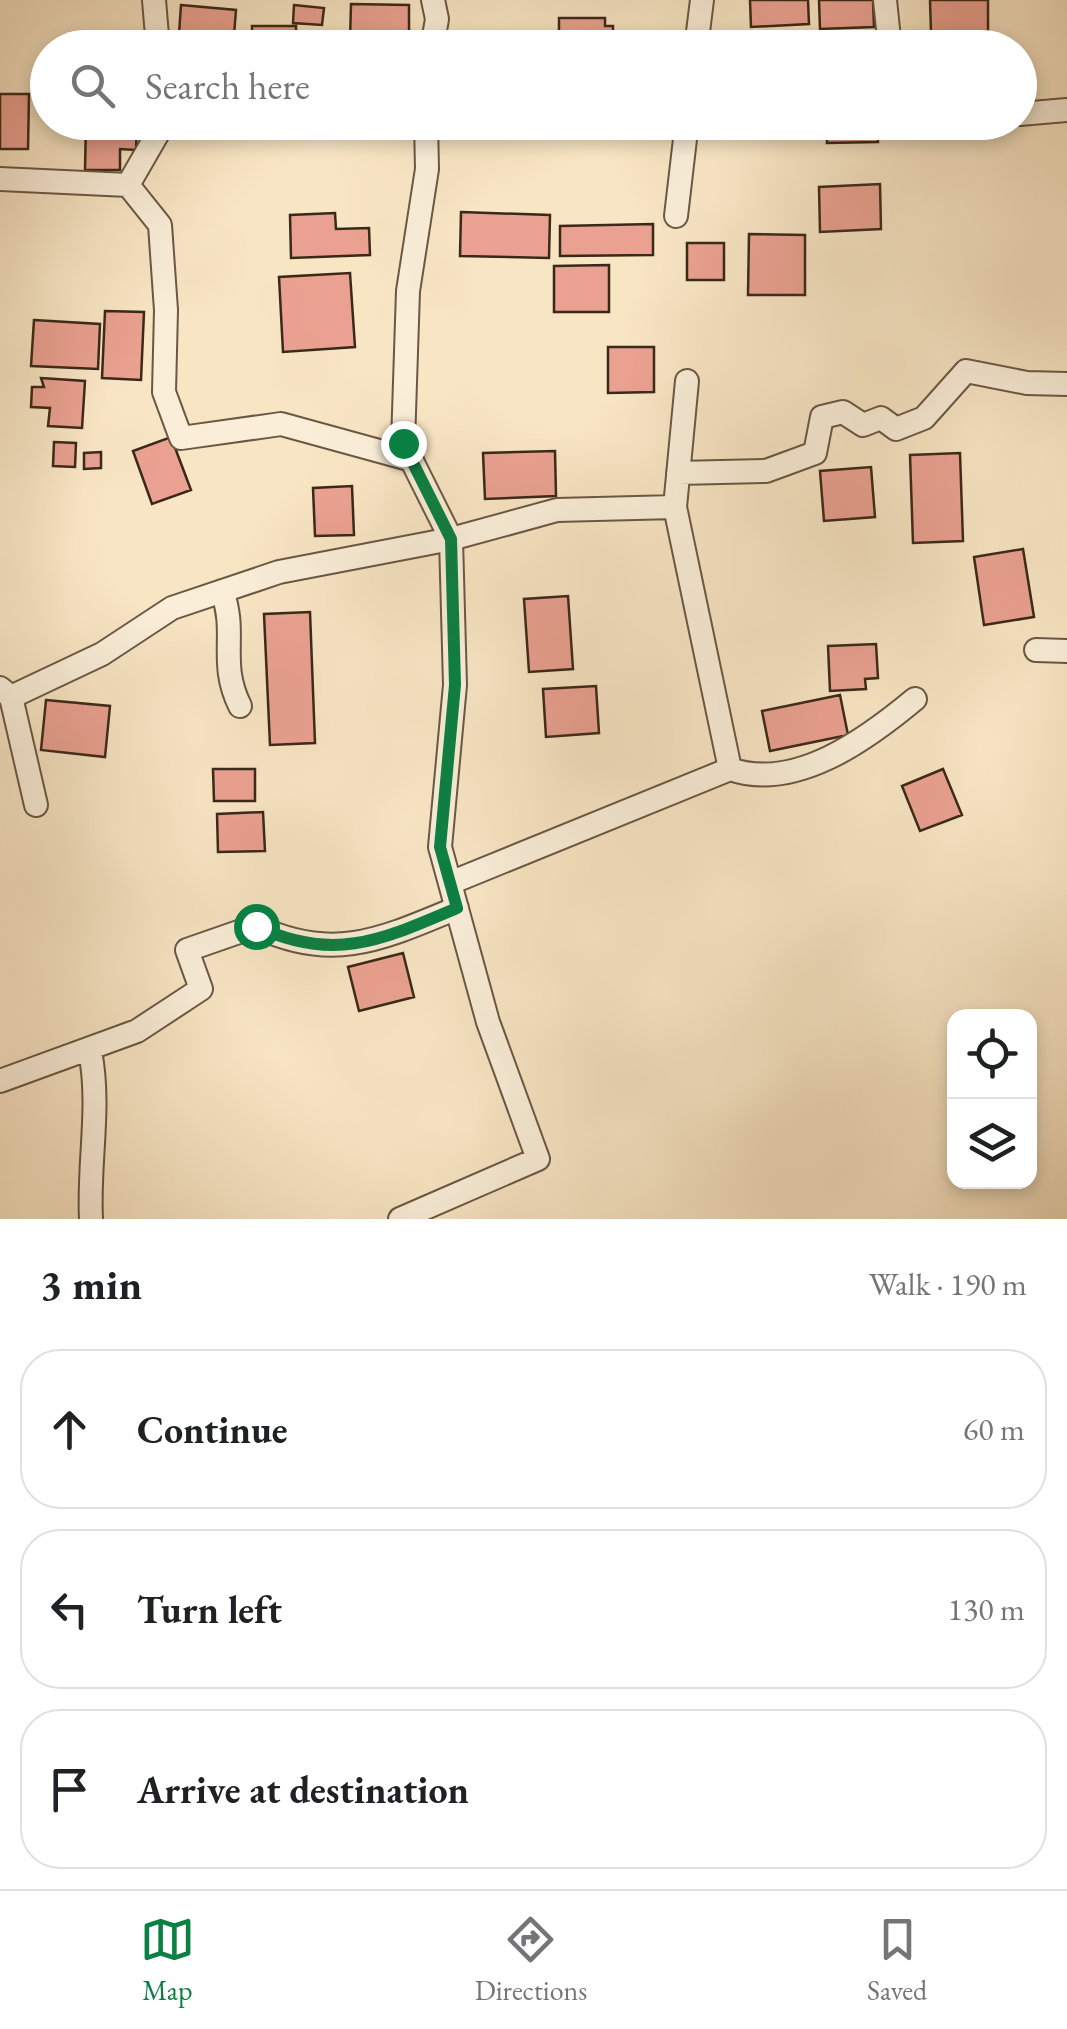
<!DOCTYPE html>
<meta charset="utf-8">
<style>
:root{--surface:#fff;--page:#f2f2f2;--text:#202124;--muted:#757577;--line:#e0e0e0;--accent:#0b8043}
body{margin:0;font-family:"EB Garamond",serif;background:var(--page);color:var(--text)}
.controls{position:absolute;right:30px;bottom:30px;display:grid;overflow:hidden;border-radius:20px;box-shadow:0 5px 15px #0003}
.controls button{width:90px;height:90px;display:grid;place-items:center;padding:0;border:0;border-bottom:2px solid var(--line);background:var(--surface);color:var(--text);font:50px sans-serif}
.stop{position:absolute;width:30px;height:30px;margin:-22px;border:8px solid #0b8043;border-radius:50%;background:#fff}
.stop.end{background:#0b8043;border-color:#fff;box-shadow:0 2px 10px #0008}
.list{margin:0;padding:0;list-style:none}
h2{display:flex;justify-content:space-between;align-items:center;height:130px;margin:0;padding:0 40px;font-size:42px}
h2 small{font-size:32px;font-weight:400;color:var(--muted)}
.list li{display:grid;grid-template-columns:65px 1fr auto;gap:30px;align-items:center;box-sizing:border-box;height:160px;margin:0 20px 20px;padding:0 20px;border:2px solid var(--line);border-radius:40px}
.list b{display:block;font-size:38px;white-space:nowrap}
.list em{font-size:32px;font-style:normal;color:var(--muted)}
.icon{flex:none;width:55px;height:55px;fill:none;stroke:currentColor;stroke-width:2;stroke-linecap:round;stroke-linejoin:round}
.map{position:relative;flex:none;width:1067px;height:1219px;overflow:hidden}
.search{position:absolute;background:var(--surface);box-shadow:0 5px 15px #0003;left:30px;right:30px;top:30px;height:110px;display:flex;align-items:center;gap:25px;box-sizing:border-box;padding:0 35px;border-radius:55px;color:var(--muted);font-size:38px}
.sheet{height:670px;background:var(--surface)}
nav{display:flex;justify-content:space-around;align-items:center;box-sizing:border-box;height:140px;border-top:2px solid var(--line);background:var(--surface);font-size:28px;color:var(--muted)}
nav a{display:grid;justify-items:center;gap:5px}
nav .on{color:var(--accent)}
.map>svg:first-child{display:block}
.building{fill:#eaa191;stroke:#3a2918;stroke-width:2.5}
.lines{fill:none;stroke-linecap:round;stroke-linejoin:round}
.minor-casing{stroke:#6a5843;stroke-width:26}
.minor{stroke:#faeed9;stroke-width:22}
.route{stroke:#0b8043;stroke-width:12}
</style>
<div class="map">
<svg width="1067" height="1219" viewBox="0 0 1067 1219">
<rect width="100%" height="100%" fill="#f8e5c4"/>
<filter id="stains"><feTurbulence type="fractalNoise" baseFrequency=".002" numOctaves="4"/><feColorMatrix values="0 0 0 0 .2 0 0 0 0 .09 0 0 0 0 .02 0 0 0 .5 -.17"/></filter>
<radialGradient id="worn" r=".72"><stop offset=".6" stop-color="#630" stop-opacity="0"/><stop offset="1" stop-color="#630" stop-opacity=".3"/></radialGradient>
<path class="building" d="M750 0H808L809 24 751 27Z
M819 0H873L874 27 820 29Z
M930 0H988V31L931 32Z
M351 4 409 5V42L350 41Z
M181 5 236 10 233 48H178Z
M294 5 324 8 322 25 293 23Z
M559 18H605V26H613V48H559Z
M252 26H296V48H252Z
M914 36 988 37V48H914Z
M0 94H29L28 149H0Z
M86 122H137L136 150 120 149V170H85Z
M827 122H877L878 142 827 143Z
M880 184 881 229 820 232 819 187Z
M461 212 550 215 549 258 460 256Z
M335 213 336 229 369 228 370 255 291 258 290 215Z
M653 224V255L560 256V226Z
M749 234 805 235V295H748Z
M687 243H724V280H687Z
M609 265V312H554V266Z
M350 273 355 347 283 352 279 277Z
M105 311 144 312 141 380 102 378Z
M34 320 100 324 98 369 31 366Z
M608 347H654V392L608 393Z
M41 378 85 381 82 428 48 426 50 408 31 407 32 387H44Z
M171 437 191 490 152 504 133 451Z
M54 442 76 443 75 467 53 466Z
M555 451 556 496 485 499 483 453Z
M101 452V468L84 469V453Z
M960 453 963 541 913 543 910 455Z
M871 467 875 517 824 521 820 471Z
M352 486 354 535 315 536 313 488Z
M1023 549 1034 617 984 625 974 557Z
M568 596 573 669 529 672 524 599Z
M310 612 315 743 270 745 264 614Z
M876 644 878 678 865 679 866 689 830 691 828 646Z
M596 686 599 733 546 737 543 689Z
M840 695 848 735 770 751 762 711Z
M46 700 110 706 105 757 41 750Z
M213 769H255V801H214Z
M943 769 962 815 920 831 902 786Z
M263 812 265 851 218 852 217 814Z
M403 953 414 997 359 1011 348 967Z"/>
<g class="lines">
<g class="minor-casing">
<path id="minor" d="M154 0 158 48
M885 0 890 48
M432 48 437 19 433 0
M696 48 702 0
M1020 114 1067 110
M426 122 427 169 408 291 403 443 451 539 557 510 675 507 687 381
M0 179 128 185 158 133V122
M128 185 160 225 166 310 164 392 181 438 281 424 412 460
M676 216 687 122
M678 473 766 471 815 453 822 417 843 412 863 425 881 418 896 429 924 418 966 371 1027 383 1067 384
M222 591C238 634 218 662 240 706
M1036 650 1067 651
M0 688 11 697 102 654 172 608 279 572 451 539 455 685 440 847 488 1022 538 1159 400 1219
M11 697 36 805
M730 769C795 792 867 739 915 699
M450 883 730 769 675 507
M90 1051C101 1107 88 1162 91 1219
M0 1081 137 1031 201 989 187 950 256 926C333 963 382 939 457 908"/>
</g>
<use href="#minor" class="minor"/>
</g>
<g class="lines">
<path class="route" d="M256 926C333 963 382 940 457 908L440 847 455 685 451 539 403 443"/>
</g>
<rect width="100%" height="100%" filter="url(#stains)"/>
<rect width="100%" height="100%" fill="url(#worn)"/>
</svg>
<div class="controls">
<button><svg class="icon" aria-label="locate" viewBox="0 0 24 24"><circle cx="12" cy="12" r="6"/><path d="M12 2v4M12 18v4M2 12h4M18 12h4"/></svg></button>
<button><svg class="icon" aria-label="layers" viewBox="0 0 24 24"><path d="M12 4l9 5-9 5-9-5zM3 14l9 5 9-5"/></svg></button>
</div>
<div class="stop" style="left:256px;top:926px"></div>
<div class="stop end" style="left:403px;top:443px"></div>
<div class="search"><svg class="icon" aria-label="search" viewBox="0 0 24 24"><circle cx="10" cy="10" r="6"/><path d="M15 15l6 6"/></svg>Search here</div>
</div>
<section class="sheet">
<h2>3 min<small>Walk · 190 m</small></h2>
<ul class="list">
<li><svg class="icon" aria-label="ahead" viewBox="0 0 24 24"><path d="M12 20V5M6 11l6-6 6 6"/></svg><div><b>Continue</b></div><em>60 m</em></li>
<li><svg class="icon" aria-label="left" viewBox="0 0 24 24"><path d="M17 20v-9H6M10 6l-5 5 5 5"/></svg><div><b>Turn left</b></div><em>130 m</em></li>
<li><svg class="icon" aria-label="arrive" viewBox="0 0 24 24"><path d="M6 21V4h12l-3 4 3 4H6"/></svg><div><b>Arrive at destination</b></div></li>
</ul>
</section>
<nav>
<a class="on"><svg class="icon" aria-label="map" viewBox="0 0 24 24"><path d="M3 6l6-2 6 2 6-2v14l-6 2-6-2-6 2zM9 4v14M15 6v14"/></svg>Map</a>
<a><svg class="icon" aria-label="directions" viewBox="0 0 24 24"><path d="M12 3l9 9-9 9-9-9zM9 14v-3h6M13 9l2 2-2 2"/></svg>Directions</a>
<a><svg class="icon" aria-label="saved" viewBox="0 0 24 24"><path d="M7 4h10v16l-5-4-5 4z"/></svg>Saved</a>
</nav>
